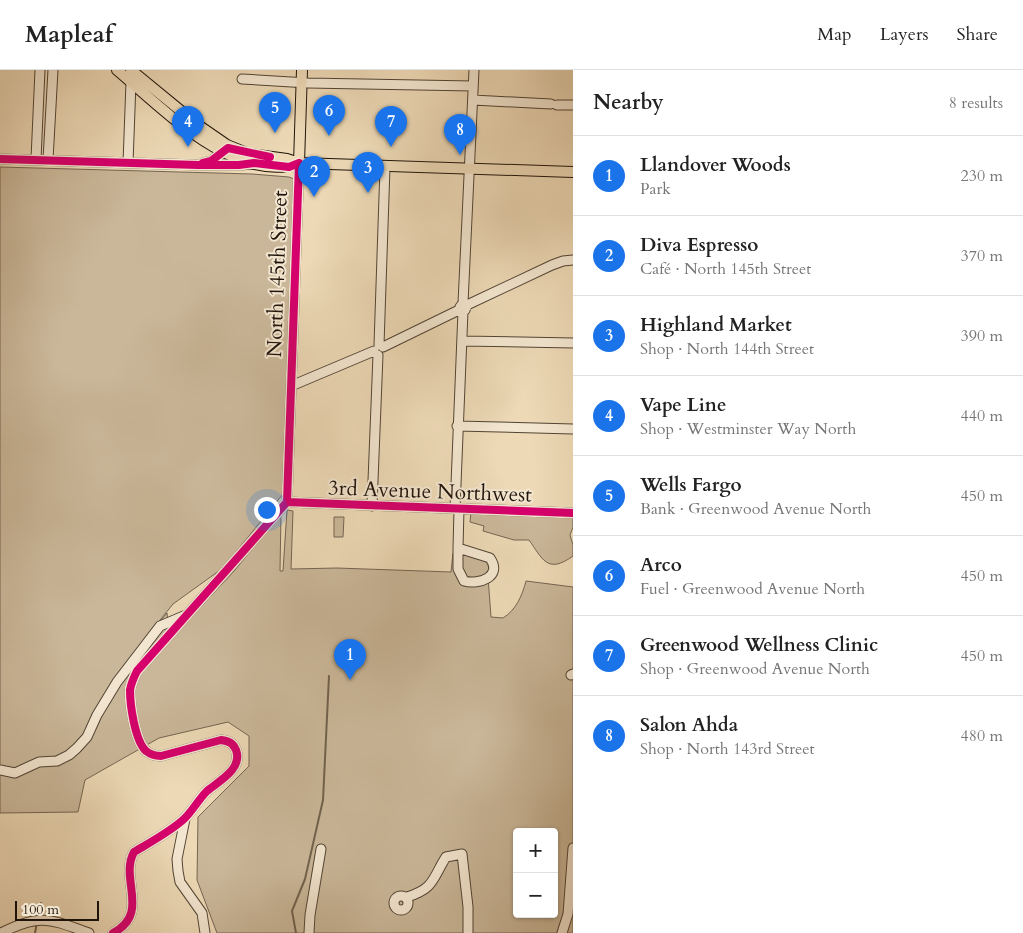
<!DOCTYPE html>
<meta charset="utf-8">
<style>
:root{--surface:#fff;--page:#f6f6f6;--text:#222;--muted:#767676;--line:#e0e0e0;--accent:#1a73e8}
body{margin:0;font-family:Cardo,serif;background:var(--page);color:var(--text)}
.controls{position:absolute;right:15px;bottom:15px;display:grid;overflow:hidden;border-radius:5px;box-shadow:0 1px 4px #0004}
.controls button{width:45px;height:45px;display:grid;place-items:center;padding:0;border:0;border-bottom:1px solid var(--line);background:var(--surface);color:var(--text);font:25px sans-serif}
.scale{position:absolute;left:15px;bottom:12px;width:84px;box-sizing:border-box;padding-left:5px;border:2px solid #1f130a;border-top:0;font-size:14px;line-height:18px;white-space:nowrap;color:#1f130a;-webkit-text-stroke:4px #f3e6d0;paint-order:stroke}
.you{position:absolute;left:266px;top:439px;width:18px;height:18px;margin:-12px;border:4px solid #fff;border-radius:50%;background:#1a73e8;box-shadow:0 0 0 8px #1a73e833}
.badge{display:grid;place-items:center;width:32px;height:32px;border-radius:50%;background:var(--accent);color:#fff;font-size:16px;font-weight:700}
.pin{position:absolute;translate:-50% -41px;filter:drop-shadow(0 1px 2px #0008)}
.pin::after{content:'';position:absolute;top:26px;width:18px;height:15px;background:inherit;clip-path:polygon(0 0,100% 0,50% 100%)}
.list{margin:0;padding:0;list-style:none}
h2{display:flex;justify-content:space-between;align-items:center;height:65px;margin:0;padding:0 20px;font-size:21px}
h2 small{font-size:16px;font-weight:400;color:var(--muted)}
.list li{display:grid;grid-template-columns:32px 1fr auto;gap:15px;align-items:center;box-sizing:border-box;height:80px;padding:0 20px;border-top:1px solid var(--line)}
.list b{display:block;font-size:19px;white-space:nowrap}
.list p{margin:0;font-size:16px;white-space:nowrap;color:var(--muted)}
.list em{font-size:16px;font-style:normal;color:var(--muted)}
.map{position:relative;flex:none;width:573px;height:863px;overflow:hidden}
header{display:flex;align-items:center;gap:30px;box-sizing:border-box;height:70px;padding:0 25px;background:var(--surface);border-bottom:1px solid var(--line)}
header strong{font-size:24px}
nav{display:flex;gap:28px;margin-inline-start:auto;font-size:18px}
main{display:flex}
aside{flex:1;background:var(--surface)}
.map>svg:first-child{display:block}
.green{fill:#cab799;stroke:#746552;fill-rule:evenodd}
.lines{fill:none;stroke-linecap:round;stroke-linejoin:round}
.stream{stroke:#71624e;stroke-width:2}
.minor-casing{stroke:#524435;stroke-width:11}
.major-casing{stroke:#1f130a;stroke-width:12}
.minor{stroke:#f3e6d0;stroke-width:9}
.major{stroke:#edd9b6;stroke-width:10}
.cycleway-casing{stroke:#f3e6d0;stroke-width:11}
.cycleway{stroke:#d6006c;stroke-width:8}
.labels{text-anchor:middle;stroke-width:4;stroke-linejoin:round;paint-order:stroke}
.street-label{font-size:21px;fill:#1f130a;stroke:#f3e6d0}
</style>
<header>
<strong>Mapleaf</strong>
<nav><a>Map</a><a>Layers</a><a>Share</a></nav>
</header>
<main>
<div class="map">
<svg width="573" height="863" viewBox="0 0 573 863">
<rect width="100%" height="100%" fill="#edd9b6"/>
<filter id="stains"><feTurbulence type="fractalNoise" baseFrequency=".004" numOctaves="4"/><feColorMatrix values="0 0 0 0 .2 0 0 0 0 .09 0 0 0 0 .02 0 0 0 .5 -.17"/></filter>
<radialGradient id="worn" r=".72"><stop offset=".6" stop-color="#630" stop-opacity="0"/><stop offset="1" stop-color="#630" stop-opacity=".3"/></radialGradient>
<path class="green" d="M0 97 252 104 289 107 294 109 283 424 223 498 173 534 149 564 167 543 170 570 235 500 281 443 280 501H283L287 440 293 441 291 499 337 498 451 502 453 483C464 484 480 485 488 494L489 501 488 507 491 547 503 548C516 540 522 526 526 511L573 517V863H217L197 810 198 747 249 696V666L228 652 159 668 85 710 78 742 0 743ZM517 762H554V844H517Z
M471 442 573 447V457L570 465 573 475V486C547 505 542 488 529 470H514L483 461 484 456 470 452Z
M334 447H344L343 467H334Z"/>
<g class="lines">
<path class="stream" d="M38 848 41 833
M35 863 37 852
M296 863 292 841 305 809 323 730 329 606"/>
<g class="minor-casing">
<path id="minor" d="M242 9 308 13 473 16
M473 30 551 34
M557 35H573
M0 89 198 95H239L254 94
M36 89 40 0
M48 90 53 0
M128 93 131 12
M203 93 211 91 228 78
M463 233 467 235 465 240H461L460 237 463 233 474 0
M467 235 552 195 563 191 573 190
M462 271 573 273
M379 275 385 97
M383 277 461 239
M291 316 374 281
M457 356 573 359
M287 432 299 93
M287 432 573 443
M372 436 378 285
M455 439 463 241
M458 478 490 488C503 507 479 515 464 511L458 499Z
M458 478 459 439
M571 605 573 604
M0 700 15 703 39 692 57 691 69 685 77 678 87 667 97 645 117 612 160 556 186 545
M185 749 177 789 178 801 180 812 202 843 205 863
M394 833a7 7 0 1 1 14 0a7 7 0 1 1-14 0Z
M407 827C435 818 432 809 446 787L462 784 468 837V863
M1 863C40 843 50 849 89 863
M113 863C151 843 119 809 134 782 149 773 173 760 185 748 193 740 199 729 207 721 219 711 243 699 236 680 233 673 229 671 221 670L161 686C155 686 151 685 146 681 135 671 130 635 130 620 131 614 134 607 137 601L287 432
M309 863 310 845 321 779
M562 863 568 844 573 778"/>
</g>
<g class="major-casing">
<path id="major" d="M117 0C161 37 236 115 299 93
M131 0 198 55 227 75 249 84 287 89 299 93 573 102
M299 93 302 0"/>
</g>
<use href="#minor" class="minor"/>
<use href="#major" class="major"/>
<g class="cycleway-casing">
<path id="cycleway" d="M0 89 198 95H239L254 93 289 97 299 93
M203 93 211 91 228 78 270 87
M287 432 299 93
M287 432 573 443
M113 863C151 843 119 809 134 782 149 773 173 760 185 748 193 740 199 729 207 721 219 711 243 699 236 680 233 673 229 671 221 670L161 686C155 686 151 685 146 681 135 671 130 635 130 620 131 614 134 607 137 601L287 432"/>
</g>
<use href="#cycleway" class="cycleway"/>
</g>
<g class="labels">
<g class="street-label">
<text transform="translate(277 204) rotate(-88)" y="7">North 145th Street</text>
<text transform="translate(430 421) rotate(2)" y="7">3rd Avenue Northwest</text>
</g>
</g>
<rect width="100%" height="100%" filter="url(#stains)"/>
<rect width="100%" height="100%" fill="url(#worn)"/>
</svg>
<div class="controls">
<button>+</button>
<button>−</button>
</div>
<div class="scale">100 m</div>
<div class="you"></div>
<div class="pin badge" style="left:350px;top:610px">1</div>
<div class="pin badge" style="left:314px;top:127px">2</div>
<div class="pin badge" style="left:368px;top:123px">3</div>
<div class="pin badge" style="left:188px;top:77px">4</div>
<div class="pin badge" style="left:275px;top:63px">5</div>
<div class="pin badge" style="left:329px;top:66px">6</div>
<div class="pin badge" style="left:391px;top:77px">7</div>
<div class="pin badge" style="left:460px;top:85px">8</div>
</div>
<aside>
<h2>Nearby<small>8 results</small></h2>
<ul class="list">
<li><span class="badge">1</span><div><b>Llandover Woods</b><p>Park</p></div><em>230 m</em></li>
<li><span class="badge">2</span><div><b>Diva Espresso</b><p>Café · North 145th Street</p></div><em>370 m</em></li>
<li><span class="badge">3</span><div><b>Highland Market</b><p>Shop · North 144th Street</p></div><em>390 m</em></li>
<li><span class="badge">4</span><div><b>Vape Line</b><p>Shop · Westminster Way North</p></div><em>440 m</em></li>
<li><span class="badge">5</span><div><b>Wells Fargo</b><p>Bank · Greenwood Avenue North</p></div><em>450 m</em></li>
<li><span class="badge">6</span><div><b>Arco</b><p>Fuel · Greenwood Avenue North</p></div><em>450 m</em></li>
<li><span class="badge">7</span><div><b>Greenwood Wellness Clinic</b><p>Shop · Greenwood Avenue North</p></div><em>450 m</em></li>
<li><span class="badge">8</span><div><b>Salon Ahda</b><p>Shop · North 143rd Street</p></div><em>480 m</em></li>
</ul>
</aside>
</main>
